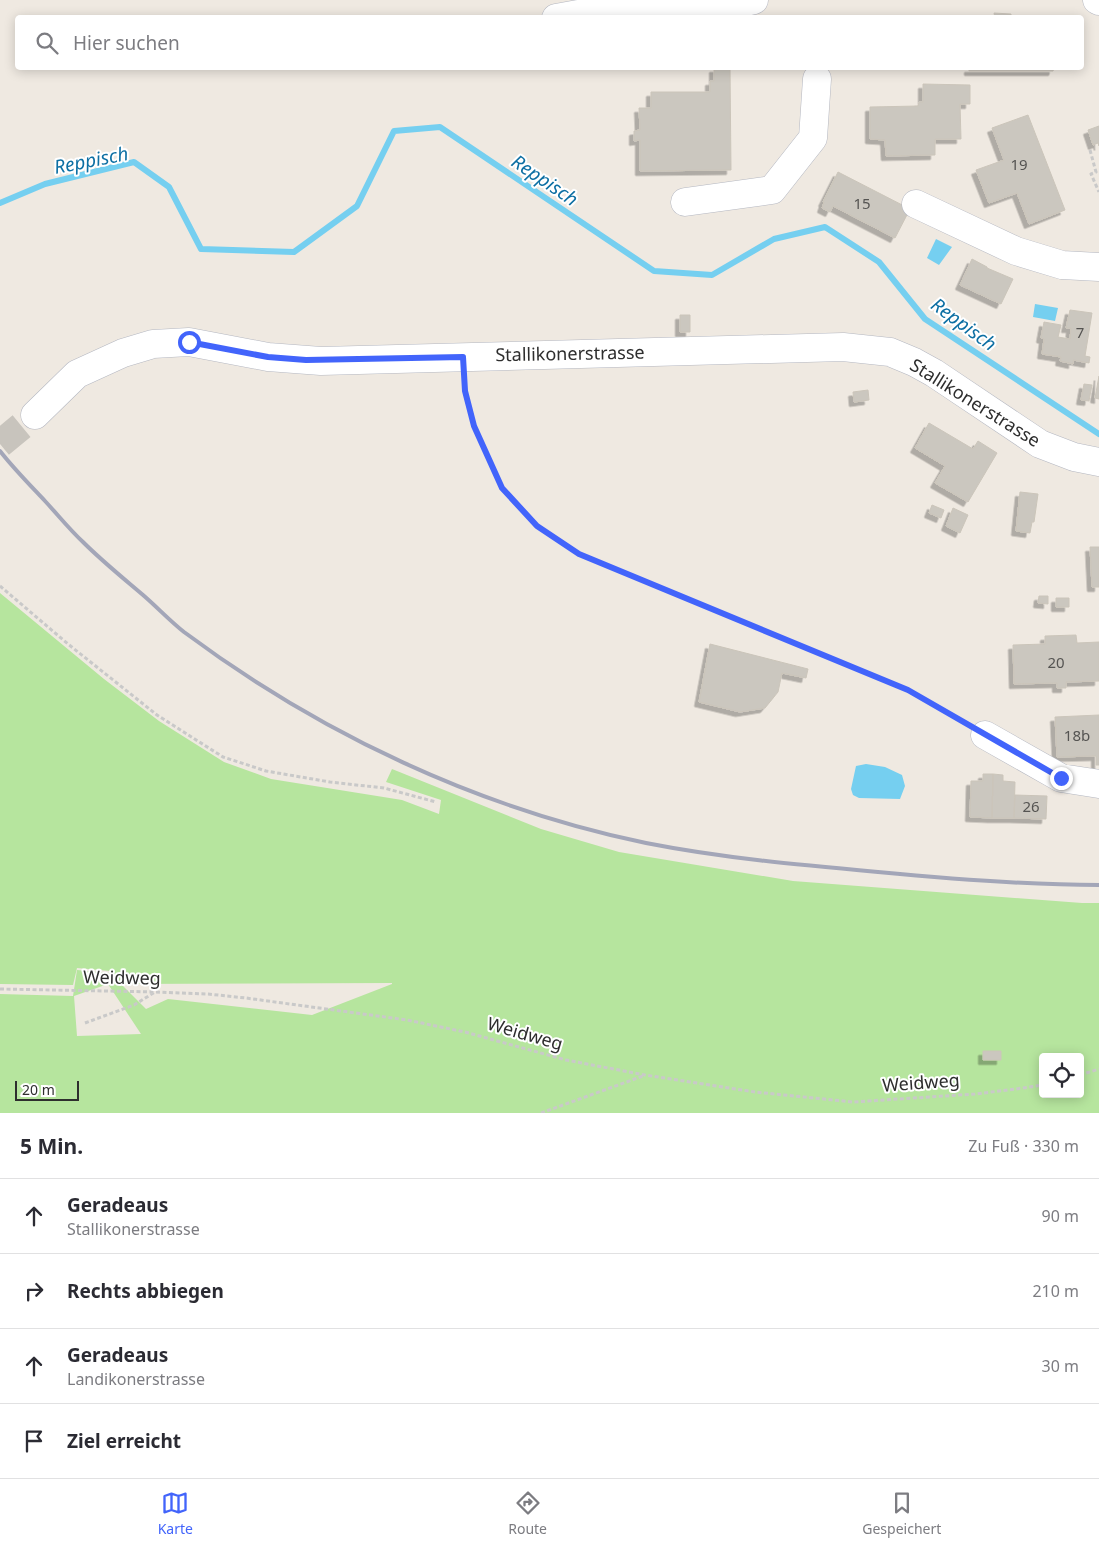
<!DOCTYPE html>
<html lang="de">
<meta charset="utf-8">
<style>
:root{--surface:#fff;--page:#f2f2f3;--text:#2b2b33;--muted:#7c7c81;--line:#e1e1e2;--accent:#4264fb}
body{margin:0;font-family:"Noto Sans",sans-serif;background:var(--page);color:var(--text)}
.controls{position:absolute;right:15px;bottom:15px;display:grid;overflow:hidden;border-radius:5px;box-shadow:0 2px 12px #0003}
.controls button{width:45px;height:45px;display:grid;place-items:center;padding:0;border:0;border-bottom:1px solid var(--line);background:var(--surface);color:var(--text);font:25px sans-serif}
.scale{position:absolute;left:15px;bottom:12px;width:64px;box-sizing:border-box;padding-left:5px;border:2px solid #2e2e2e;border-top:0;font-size:14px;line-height:18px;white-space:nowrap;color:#2e2e2e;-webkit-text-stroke:4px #fff;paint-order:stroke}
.stop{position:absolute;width:15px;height:15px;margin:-11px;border:4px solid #4264fb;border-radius:50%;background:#fff}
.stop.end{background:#4264fb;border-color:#fff;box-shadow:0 1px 5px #0008}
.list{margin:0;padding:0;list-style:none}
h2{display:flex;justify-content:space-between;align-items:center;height:65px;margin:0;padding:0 20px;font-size:21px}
h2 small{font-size:16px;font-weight:400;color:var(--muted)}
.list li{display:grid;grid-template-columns:32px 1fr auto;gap:15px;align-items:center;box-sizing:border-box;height:75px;padding:0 20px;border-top:1px solid var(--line)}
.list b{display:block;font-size:19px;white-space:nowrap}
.list p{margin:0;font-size:16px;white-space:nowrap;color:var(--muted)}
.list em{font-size:16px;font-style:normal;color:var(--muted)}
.icon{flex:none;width:28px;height:28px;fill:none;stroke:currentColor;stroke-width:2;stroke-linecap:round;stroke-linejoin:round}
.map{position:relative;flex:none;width:1099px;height:1113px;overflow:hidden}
.search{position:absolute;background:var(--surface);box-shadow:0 2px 12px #0003;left:15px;right:15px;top:15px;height:55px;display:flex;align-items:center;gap:12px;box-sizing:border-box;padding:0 18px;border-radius:5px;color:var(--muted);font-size:19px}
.sheet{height:365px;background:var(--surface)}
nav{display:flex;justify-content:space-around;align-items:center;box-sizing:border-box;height:70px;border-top:1px solid var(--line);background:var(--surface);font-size:14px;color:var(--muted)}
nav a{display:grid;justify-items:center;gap:2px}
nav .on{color:var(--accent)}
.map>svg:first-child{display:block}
.green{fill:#b6e59e;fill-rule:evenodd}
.water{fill:#75cff0}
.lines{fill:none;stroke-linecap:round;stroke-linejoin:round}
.stream{stroke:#75cff0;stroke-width:6}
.building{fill:#cbc7bf;stroke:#cbc5ba;filter:url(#shadow)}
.minor-tunnel{stroke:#c8c4bd;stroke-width:28;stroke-dasharray:28 14;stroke-linecap:butt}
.minor-casing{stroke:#b4b7c1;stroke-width:29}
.path{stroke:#c9c9c9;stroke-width:3;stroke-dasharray:4 2.5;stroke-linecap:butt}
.minor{stroke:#fff;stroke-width:28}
.rail{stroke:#a3a6b8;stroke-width:4}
.route{stroke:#4264fb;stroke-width:6}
.labels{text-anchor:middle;stroke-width:4;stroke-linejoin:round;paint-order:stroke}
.number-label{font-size:15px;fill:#555452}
.street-label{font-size:18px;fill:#2e2e2e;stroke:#fff}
.water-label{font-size:19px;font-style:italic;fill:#0d6fa3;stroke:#fff}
</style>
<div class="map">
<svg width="1099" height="1113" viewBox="0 0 1099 1113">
<defs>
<filter id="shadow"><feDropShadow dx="-4.5" dy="4.5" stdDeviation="0" flood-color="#0004"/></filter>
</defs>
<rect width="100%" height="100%" fill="#efe9e1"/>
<path class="green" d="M0 593 104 679 159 721 224 762 271 779 402 800 439 814 441 800 386 782 392 769 541 829 619 852 793 881 1082 903H1099V1113H0V994L73 996 77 970 110 973 117 979 110 971 77 968 73 985 0 984ZM108 984 141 1034 77 1036 74 996ZM121 984 392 983V984L312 1015 168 999 146 1009ZM1043 1057H1080V1094H1043Z"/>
<path class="water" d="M936 239 952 247 939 265 927 258Z
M1035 304 1058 308 1055 321 1033 317Z
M866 764 885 767 902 775 905 786 900 799 859 798 853 795 851 789 856 766Z"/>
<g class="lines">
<path class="stream" d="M0 203 45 184 134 162 169 187 201 249 294 252 357 206 394 131 440 127 654 271 712 275 774 239 825 227 879 262 925 319 1099 434"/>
</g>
<path class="building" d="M994 13 1011 14V18H995Z
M714 68H730L731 170 640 171V140L634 141V131L640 130 639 108H651V92H710V81H714Z
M969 68H1054L1053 71H969Z
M923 84 970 85V104H960L961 139H935V155L886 156 885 140 870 139V107L918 106 919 102H923Z
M1028 115 1065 210 1029 224 1017 193 989 203 976 170 1004 160 992 128Z
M1099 126V146L1098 143 1093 145 1088 130Z
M838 172 910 209 895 238 833 206 830 212 822 208 824 202H823Z
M972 259 987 267V268L1013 279 1001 304 960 285Z
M1070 310 1092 313 1085 356 1090 357 1089 363 1073 360V364L1060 361 1061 357 1042 354 1044 339 1041 338 1044 322 1061 325 1058 337 1070 339 1071 328H1066Z
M680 315H690V332H680Z
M1099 376V399L1095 398Z
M1084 384 1092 385 1089 401 1081 400Z
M868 390 869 400 854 402 853 392Z
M929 423 973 449 978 441 997 453 968 502 935 483 945 466 915 448Z
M1020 492 1038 494 1034 522H1032L1030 533 1016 531Z
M932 505 944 510 941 518 929 513Z
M953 508 968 515 960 533 946 526Z
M1090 547H1099V587H1092Z
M1039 596H1048V604L1038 603Z
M1056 598H1069V607H1056Z
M1076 635 1077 643 1099 642V681L1066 682V688H1057V683L1014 684 1013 645 1045 644V636Z
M710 644 808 669 806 678 782 673 778 692 765 708 740 712 699 702Z
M1099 715V765H1096V756L1057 757 1055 717Z
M983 774H993L992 818 970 817 971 781H983Z
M993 774 1003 775V781L1015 782 1014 818H992Z
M1015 795 1047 796 1046 819 1014 818Z
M983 1051H1001V1060H983Z"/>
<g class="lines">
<path class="minor-tunnel" d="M0 444 35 415"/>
<g class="minor-casing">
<path id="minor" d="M1097 0 1099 1
M556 18 578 14 692 10 719 8 754 0
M685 202 772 190 813 138 817 79
M916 204 1016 251 1062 265 1099 267
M35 415 77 374 123 353 153 344 189 342 268 357 321 361 843 347 890 352 914 362 934 373 1040 444 1074 457 1099 462
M985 735 1061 778 1099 784"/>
</g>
<path class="path" d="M1090 150 1096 172 1091 174 1099 192
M465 380V391L474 426 501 488 537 526 579 554 908 690 964 723
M0 586 68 644 157 715 223 757 266 771 330 782 384 788 436 802
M0 989 156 992 208 994 246 998 407 1020 465 1032 566 1060 645 1075 755 1092 853 1102 975 1094 1016 1089 1043 1085
M85 1023 134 1005 155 992
M1080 1075 1099 1069
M541 1113 643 1076"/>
<use href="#minor" class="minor"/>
<path class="rail" d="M0 451C14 469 30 485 45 501 58 515 70 530 83 542 102 561 123 578 143 595 157 607 170 621 184 632 321 734 478 808 646 843 722 858 800 865 878 872 951 879 1025 885 1099 885"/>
</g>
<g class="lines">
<path class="route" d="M189 342 268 357 306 360 463 357 465 391 474 426 502 488 537 526 579 554 908 690 1061 778"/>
</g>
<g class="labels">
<g class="number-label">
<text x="1019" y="170">19</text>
<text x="862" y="209">15</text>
<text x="1080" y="338">7</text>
<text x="1056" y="668">20</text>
<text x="1077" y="741">18b</text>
<text x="1031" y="812">26</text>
</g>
<g class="street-label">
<text transform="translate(570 354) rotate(-1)" y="6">Stallikonerstrasse</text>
<text transform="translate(975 403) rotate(32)" y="6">Stallikonerstrasse</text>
<text transform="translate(122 978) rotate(1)" y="6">Weidweg</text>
<text transform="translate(525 1034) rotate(16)" y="6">Weidweg</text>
<text transform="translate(921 1083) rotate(-4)" y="6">Weidweg</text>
</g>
<g class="water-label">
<text transform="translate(91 160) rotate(-11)" y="7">Reppisch</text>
<text transform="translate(545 180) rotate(34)" y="7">Reppisch</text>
<text transform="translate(964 324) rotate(36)" y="7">Reppisch</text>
</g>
</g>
</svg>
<div class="controls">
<button><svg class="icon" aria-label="locate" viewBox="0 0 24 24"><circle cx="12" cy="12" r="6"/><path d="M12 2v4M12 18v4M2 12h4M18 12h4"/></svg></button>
</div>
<div class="scale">20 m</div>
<div class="stop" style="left:189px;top:342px"></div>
<div class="stop end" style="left:1061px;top:778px"></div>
<div class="search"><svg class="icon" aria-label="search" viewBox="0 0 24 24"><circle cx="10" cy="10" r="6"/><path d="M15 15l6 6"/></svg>Hier suchen</div>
</div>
<section class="sheet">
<h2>5 Min.<small>Zu Fuß · 330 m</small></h2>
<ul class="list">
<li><svg class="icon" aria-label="ahead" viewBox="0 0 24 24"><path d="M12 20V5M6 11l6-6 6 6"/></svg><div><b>Geradeaus</b><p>Stallikonerstrasse</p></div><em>90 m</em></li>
<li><svg class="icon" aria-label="right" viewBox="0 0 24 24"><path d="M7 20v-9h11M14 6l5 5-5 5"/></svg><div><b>Rechts abbiegen</b></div><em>210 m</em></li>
<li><svg class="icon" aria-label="ahead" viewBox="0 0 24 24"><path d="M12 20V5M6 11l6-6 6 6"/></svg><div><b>Geradeaus</b><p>Landikonerstrasse</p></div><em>30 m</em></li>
<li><svg class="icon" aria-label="arrive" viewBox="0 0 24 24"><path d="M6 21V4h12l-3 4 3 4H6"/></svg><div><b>Ziel erreicht</b></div></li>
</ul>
</section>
<nav>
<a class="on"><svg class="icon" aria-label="map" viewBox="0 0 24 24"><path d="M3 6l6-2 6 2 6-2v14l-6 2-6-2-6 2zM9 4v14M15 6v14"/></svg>Karte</a>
<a><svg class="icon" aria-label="directions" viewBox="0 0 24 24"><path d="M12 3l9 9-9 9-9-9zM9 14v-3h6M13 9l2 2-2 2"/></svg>Route</a>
<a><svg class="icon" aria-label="saved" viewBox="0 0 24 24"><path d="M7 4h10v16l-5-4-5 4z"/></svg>Gespeichert</a>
</nav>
